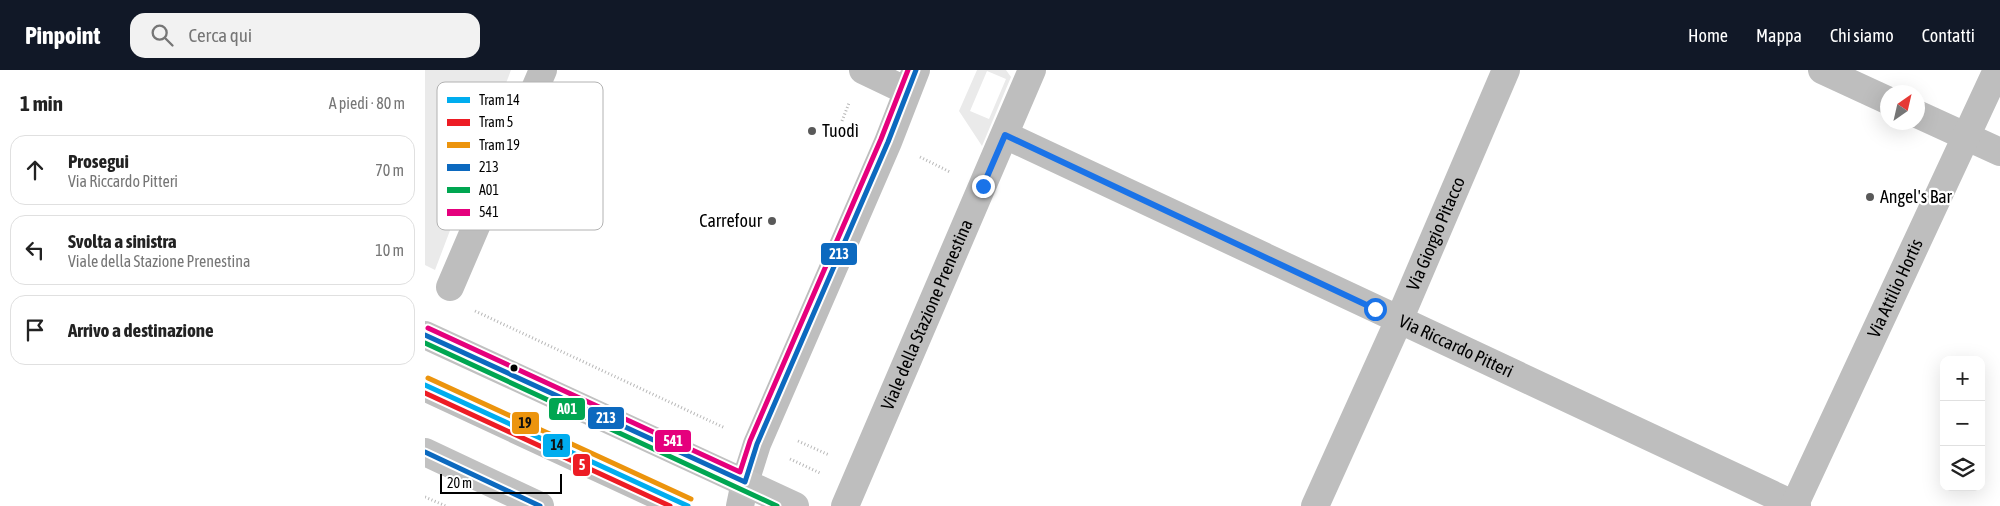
<!DOCTYPE html>
<html lang="it">
<meta charset="utf-8">
<style>
:root{--surface:#fff;--page:#f2f2f2;--text:#222;--muted:#767676;--line:#e0e0e0;--accent:#111827}
body{margin:0;font-family:"Asap Condensed",sans-serif;background:var(--page);color:var(--text)}
.controls{position:absolute;right:15px;bottom:15px;display:grid;overflow:hidden;border-radius:10px;box-shadow:0 5px 20px #0002}
.controls button{width:45px;height:45px;display:grid;place-items:center;padding:0;border:0;border-bottom:1px solid var(--line);background:var(--surface);color:var(--text);font:25px sans-serif}
.compass{position:absolute;left:1455px;top:15px;width:45px;height:45px;border-radius:50%;background:var(--surface);box-shadow:0 5px 20px #0002;rotate:34deg}
.scale{position:absolute;left:15px;bottom:12px;width:122px;box-sizing:border-box;padding-left:5px;border:2px solid #000;border-top:0;font-size:14px;line-height:18px;white-space:nowrap;color:#000;-webkit-text-stroke:4px #fff;paint-order:stroke}
.stop{position:absolute;width:15px;height:15px;margin:-11px;border:4px solid #1a73e8;border-radius:50%;background:#fff}
.stop.end{background:#1a73e8;border-color:#fff;box-shadow:0 1px 5px #0008}
.list{margin:0;padding:0;list-style:none}
h2{display:flex;justify-content:space-between;align-items:center;height:65px;margin:0;padding:0 20px;font-size:21px}
h2 small{font-size:16px;font-weight:400;color:var(--muted)}
.list li{display:grid;grid-template-columns:32px 1fr auto;gap:15px;align-items:center;box-sizing:border-box;height:70px;margin:0 10px 10px;padding:0 10px;border:1px solid var(--line);border-radius:15px}
.list b{display:block;font-size:19px;white-space:nowrap}
.list p{margin:0;font-size:16px;white-space:nowrap;color:var(--muted)}
.list em{font-size:16px;font-style:normal;color:var(--muted)}
.icon{flex:none;width:28px;height:28px;fill:none;stroke:currentColor;stroke-width:2;stroke-linecap:round;stroke-linejoin:round}
.map{position:relative;flex:none;width:1575px;height:436px;overflow:hidden}
header{display:flex;align-items:center;gap:30px;box-sizing:border-box;height:70px;padding:0 25px;background:var(--accent);color:#fff}
header strong{font-size:24px}
nav{display:flex;gap:28px;margin-inline-start:auto;font-size:18px}
.search{width:350px;height:45px;background:var(--page);display:flex;align-items:center;gap:12px;box-sizing:border-box;padding:0 18px;border-radius:15px;color:var(--muted);font-size:19px}
main{display:flex}
aside{flex:1;background:var(--surface)}
.map>svg:first-child{display:block}
.green{fill:#eaeaea;fill-rule:evenodd}
.lines{fill:none;stroke-linecap:round;stroke-linejoin:round}
.path{stroke:#b8b8b8;stroke-width:3;stroke-dasharray:1 2.5;stroke-linecap:butt}
.service{stroke:#bebebe;stroke-width:16}
.minor{stroke:#bebebe;stroke-width:28}
.secondary{stroke:#c1c1c1;stroke-width:28}
.bus-1-casing{stroke:#fff;stroke-width:9}
.bus-2-casing{stroke:#fff;stroke-width:9}
.bus-3-casing{stroke:#fff;stroke-width:9}
.bus-1{stroke:#0c69bf;stroke-width:5}
.bus-2{stroke:#00a651;stroke-width:5}
.bus-3{stroke:#e5007d;stroke-width:5}
.tram-1-casing{stroke:#fff;stroke-width:9}
.tram-2-casing{stroke:#fff;stroke-width:9}
.tram-3-casing{stroke:#fff;stroke-width:9}
.tram-1{stroke:#00adef;stroke-width:5}
.tram-2{stroke:#ed1c24;stroke-width:5}
.tram-3{stroke:#ec940d;stroke-width:5}
.route{stroke:#1a73e8;stroke-width:6}
.poi-dot{fill:#595959;stroke:#fff;stroke-width:2}
.bus-dot{fill:#000;stroke:#fff;stroke-width:2}
.labels{text-anchor:middle;stroke-width:4.5;stroke-linejoin:round;paint-order:stroke}
.poi-label{font-size:18px;fill:#000;stroke:#fff;text-anchor:start}
.street-label{font-size:18px;fill:#000;stroke:#fff}
.key{fill:#fff;stroke:#b2b2b2;stroke-width:1}
.key-label{font-size:14px;fill:#000}
.line-badge{stroke:#fff;stroke-width:2}
.badge-label{font-size:14px;text-anchor:middle;font-weight:bold;fill:#fff}
.pale-badge-label{font-size:14px;text-anchor:middle;font-weight:bold;fill:#111}
</style>
<header>
<strong>Pinpoint</strong>
<div class="search"><svg class="icon" aria-label="search" viewBox="0 0 24 24"><circle cx="10" cy="10" r="6"/><path d="M15 15l6 6"/></svg>Cerca qui</div>
<nav><a>Home</a><a>Mappa</a><a>Chi siamo</a><a>Contatti</a></nav>
</header>
<main>
<aside>
<h2>1 min<small>A piedi · 80 m</small></h2>
<ul class="list">
<li><svg class="icon" aria-label="ahead" viewBox="0 0 24 24"><path d="M12 20V5M6 11l6-6 6 6"/></svg><div><b>Prosegui</b><p>Via Riccardo Pitteri</p></div><em>70 m</em></li>
<li><svg class="icon" aria-label="left" viewBox="0 0 24 24"><path d="M17 20v-9H6M10 6l-5 5 5 5"/></svg><div><b>Svolta a sinistra</b><p>Viale della Stazione Prenestina</p></div><em>10 m</em></li>
<li><svg class="icon" aria-label="arrive" viewBox="0 0 24 24"><path d="M6 21V4h12l-3 4 3 4H6"/></svg><div><b>Arrivo a destinazione</b></div></li>
</ul>
</aside>
<div class="map">
<svg width="1575" height="436" viewBox="0 0 1575 436">
<rect width="100%" height="100%" fill="#fff"/>
<path class="green" d="M0 0H86L10 200 0 195Z
M552 0H581L586 7 557 76 534 41ZM562 1 581 9 564 49 545 41Z"/>
<g class="lines">
<path class="path" d="M417 51 424 33
M495 87 525 102
M50 241 300 358
M373 371 404 385
M365 389 395 403
M0 427 21 436"/>
<path class="service" d="M0 324 241 436"/>
<g class="minor">
<path d="M438 0 482 21"/>
<path d="M1397 0 1462 30"/>
<path d="M1492 44 1575 82"/>
<path id="s1" d="M580 65 1372 436"/>
<path d="M25 217 118 0"/>
<path d="M315 436 320 412 332 374 463 72 491 0"/>
<path id="s2" d="M420 436 607 0"/>
<path id="s3" d="M890 436 974 250 1081 0"/>
<path id="s4" d="M1369 436 1572 0"/>
</g>
<path class="secondary" d="M0 265 370 436
M0 382 115 436"/>
<g class="bus-1-casing">
<path id="bus-1" d="M0 265 320 412 332 374 463 72 491 0
M0 382 115 436"/>
</g>
<g class="bus-2-casing">
<path id="bus-2" d="M0 273 352 436"/>
</g>
<g class="bus-3-casing">
<path id="bus-3" d="M3 258 315 402 325 371 456 69 483 0"/>
</g>
<use href="#bus-1" class="bus-1"/>
<use href="#bus-2" class="bus-2"/>
<use href="#bus-3" class="bus-3"/>
<g class="tram-1-casing">
<path id="tram-1" d="M0 315 263 436"/>
</g>
<g class="tram-2-casing">
<path id="tram-2" d="M0 323 245 436"/>
</g>
<g class="tram-3-casing">
<path id="tram-3" d="M3 308 266 429"/>
</g>
<use href="#tram-1" class="tram-1"/>
<use href="#tram-2" class="tram-2"/>
<use href="#tram-3" class="tram-3"/>
</g>
<g class="lines">
<path class="route" d="M558 116 580 65 950 239"/>
</g>
<g class="poi-dot">
<circle cx="387" cy="61" r="5"/>
<circle cx="1445" cy="127" r="5"/>
<circle cx="347" cy="151" r="5"/>
</g>
<circle class="bus-dot" cx="89" cy="298" r="4.5"/>
<g class="labels">
<g class="poi-label">
<text x="397" y="67">Tuodì</text>
<text x="1455" y="133">Angel's Bar</text>
<text x="337" y="157" text-anchor="end">Carrefour</text>
</g>
<g class="street-label">
<text dy="6" stroke="none"><textPath href="#s3" startOffset="298">Via Giorgio Pitacco</textPath></text>
<text dy="6" stroke="none"><textPath href="#s4" startOffset="240">Via Attilio Hortis</textPath></text>
<text dy="6" stroke="none"><textPath href="#s2" startOffset="208">Viale della Stazione Prenestina</textPath></text>
<text dy="6" stroke="none"><textPath href="#s1" startOffset="498">Via Riccardo Pitteri</textPath></text>
</g>
</g>
<rect x="12" y="12" width="166" height="148" rx="8" class="key"/>
<rect x="22" y="27" width="23" height="6" fill="#00adef"/>
<rect x="22" y="49" width="23" height="7" fill="#ed1c24"/>
<rect x="22" y="72" width="23" height="6" fill="#ec940d"/>
<rect x="22" y="94" width="23" height="7" fill="#0c69bf"/>
<rect x="22" y="117" width="23" height="6" fill="#00a651"/>
<rect x="22" y="139" width="23" height="7" fill="#e5007d"/>
<g class="key-label">
<text x="54" y="35">Tram 14</text>
<text x="54" y="57">Tram 5</text>
<text x="54" y="80">Tram 19</text>
<text x="54" y="102">213</text>
<text x="54" y="125">A01</text>
<text x="54" y="147">541</text>
</g>
<g class="line-badge">
<rect x="395" y="172" width="38" height="24" rx="5" fill="#0c69bf"/>
<rect x="123" y="327" width="38" height="24" rx="5" fill="#00a651"/>
<rect x="162" y="336" width="38" height="24" rx="5" fill="#0c69bf"/>
<rect x="86" y="341" width="29" height="24" rx="5" fill="#ec940d"/>
<rect x="229" y="359" width="38" height="24" rx="5" fill="#e5007d"/>
<rect x="117" y="363" width="29" height="25" rx="5" fill="#00adef"/>
<rect x="147" y="383" width="19" height="24" rx="5" fill="#ed1c24"/>
</g>
<g class="badge-label">
<text x="414" y="189">213</text>
<text x="142" y="344">A01</text>
<text x="181" y="353">213</text>
<text x="248" y="376">541</text>
<text x="157" y="400">5</text>
</g>
<g class="pale-badge-label">
<text x="100" y="358">19</text>
<text x="132" y="380">14</text>
</g>
</svg>
<div class="controls">
<button>+</button>
<button>−</button>
<button><svg class="icon" aria-label="layers" viewBox="0 0 24 24"><path d="M12 4l9 5-9 5-9-5zM3 14l9 5 9-5"/></svg></button>
</div>
<svg class="compass" viewBox="-18 -18 36 36"><path d="M0-13l5 13h-10z" fill="#e53935"/><path d="M0 13l5-13h-10z" fill="#767676"/></svg>
<div class="scale">20 m</div>
<div class="stop" style="left:950px;top:239px"></div>
<div class="stop end" style="left:558px;top:116px"></div>
</div>
</main>
